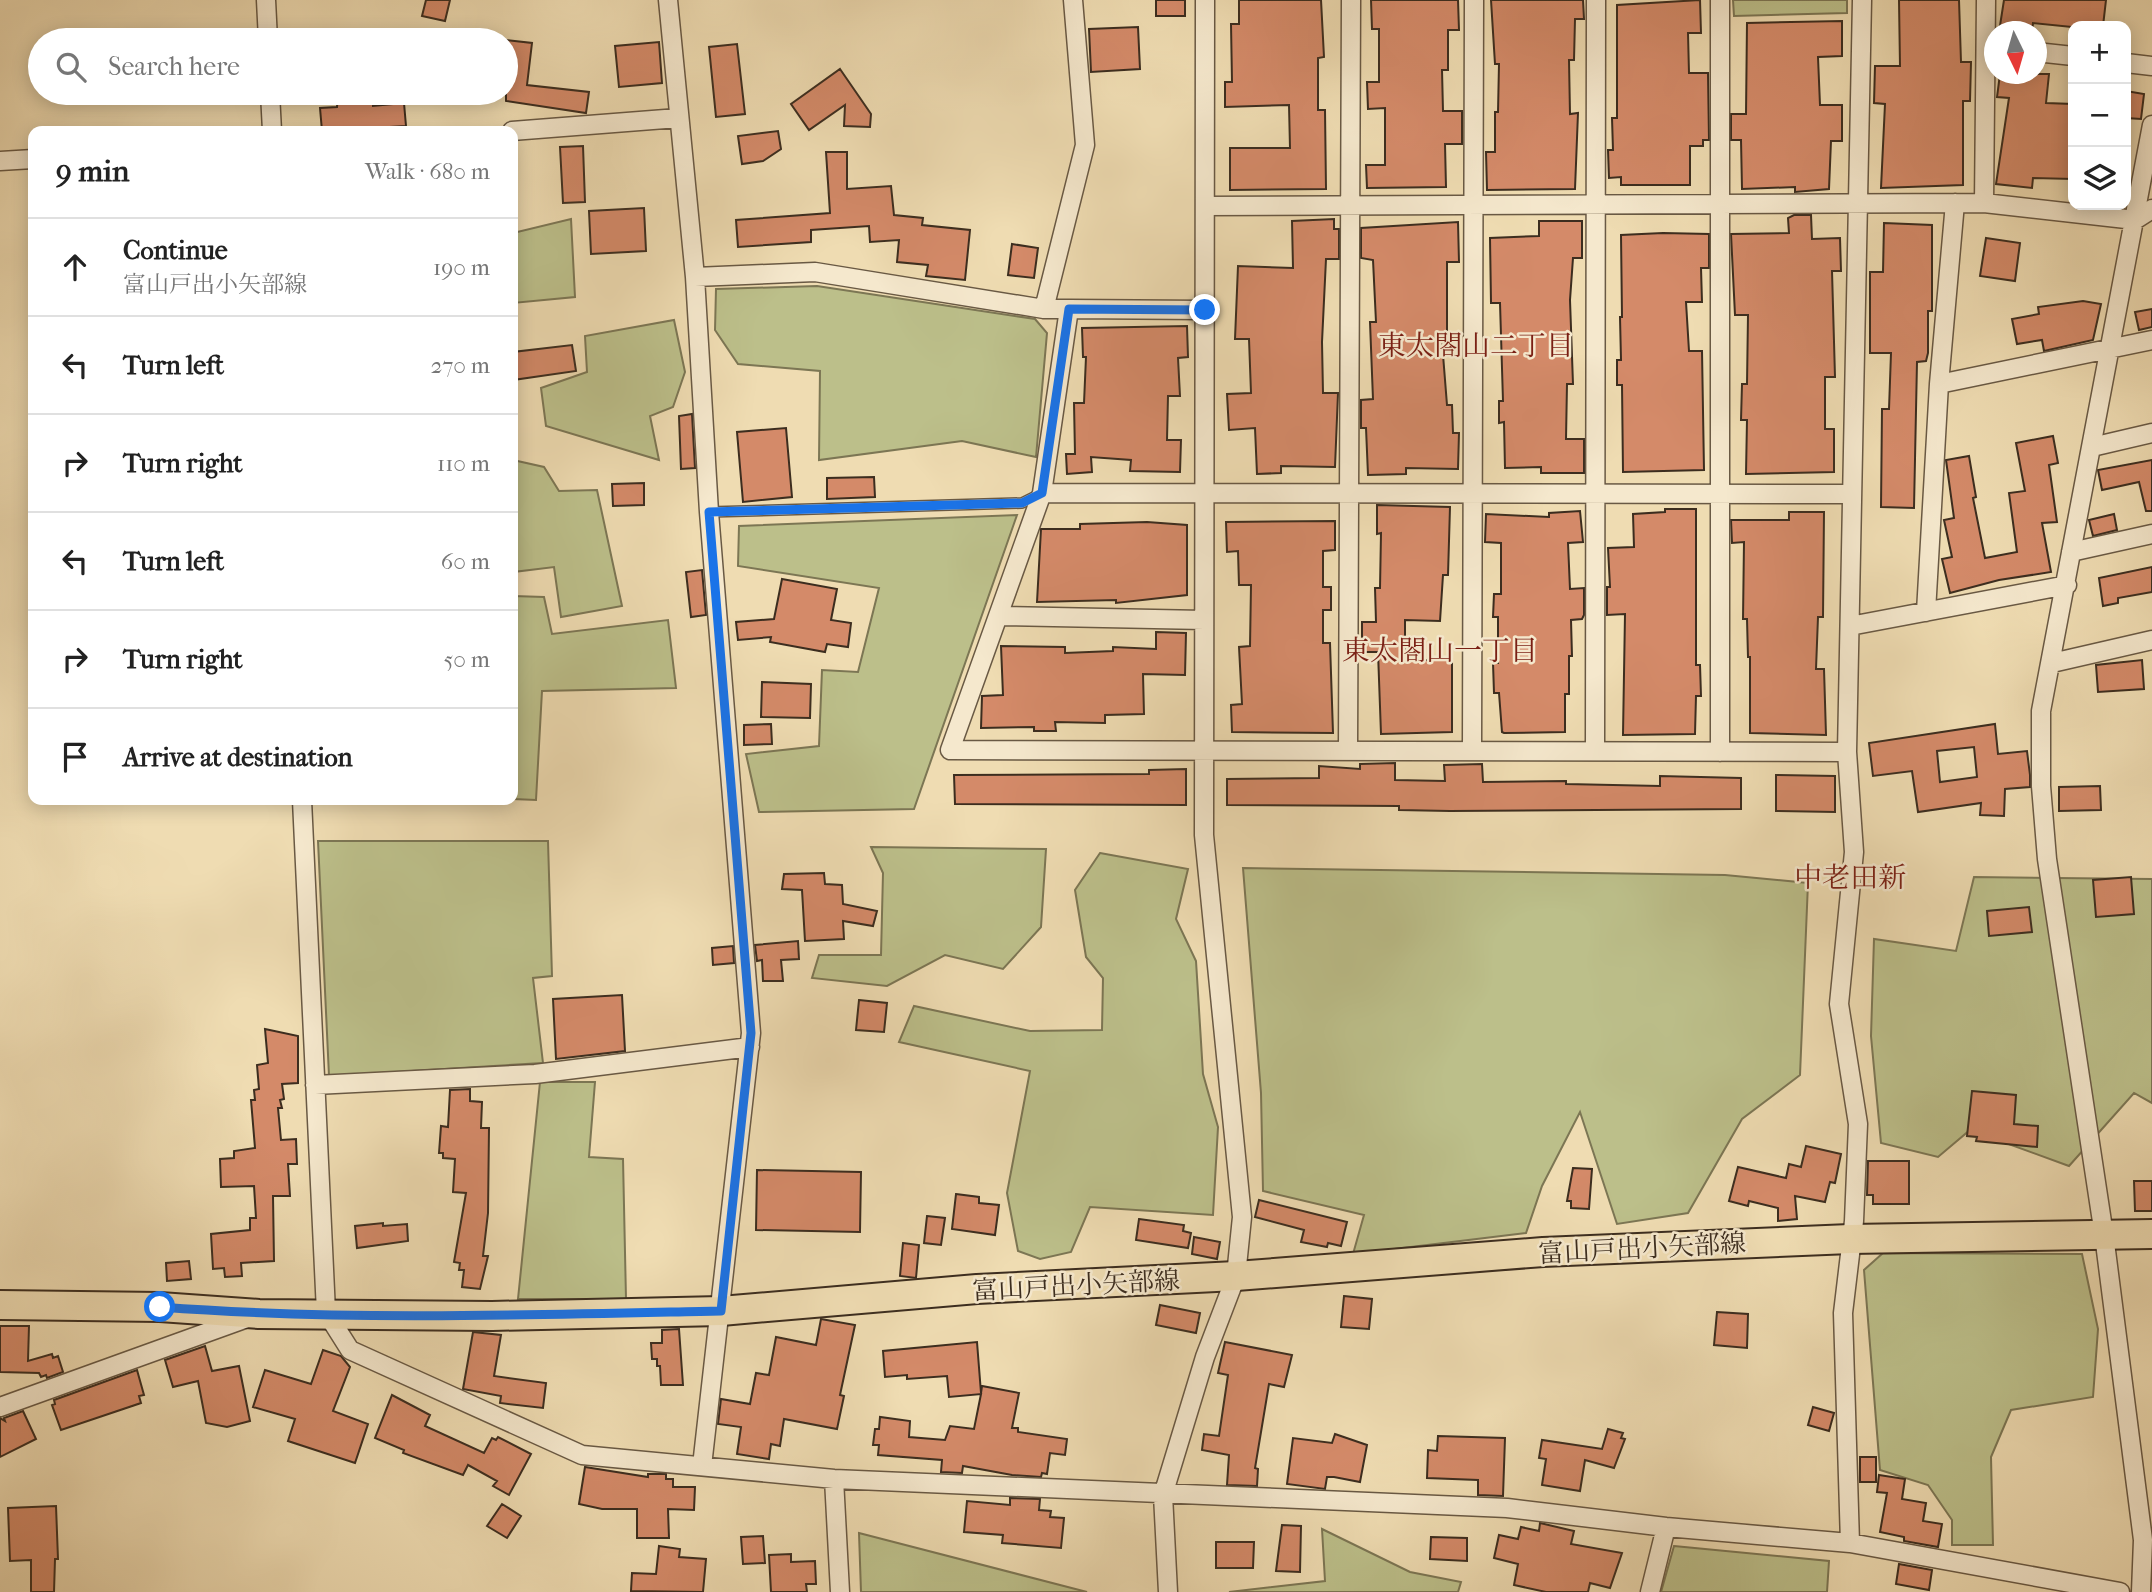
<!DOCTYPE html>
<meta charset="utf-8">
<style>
:root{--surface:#fff;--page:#f6f6f6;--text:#222;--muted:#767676;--line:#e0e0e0}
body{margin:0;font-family:"IM FELL French Canon","Noto Serif JP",serif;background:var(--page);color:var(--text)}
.controls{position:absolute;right:21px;top:21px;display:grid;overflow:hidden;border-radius:14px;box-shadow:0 4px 18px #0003}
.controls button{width:63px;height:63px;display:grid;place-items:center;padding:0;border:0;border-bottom:2px solid var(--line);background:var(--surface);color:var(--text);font:35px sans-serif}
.compass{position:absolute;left:1984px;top:21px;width:63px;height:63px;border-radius:50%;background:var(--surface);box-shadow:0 4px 18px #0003;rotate:175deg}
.stop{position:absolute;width:21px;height:21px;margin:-16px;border:5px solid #1a73e8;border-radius:50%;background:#fff}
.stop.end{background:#1a73e8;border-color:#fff;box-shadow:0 2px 7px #0008}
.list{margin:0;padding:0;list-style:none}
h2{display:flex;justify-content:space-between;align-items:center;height:91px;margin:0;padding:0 28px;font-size:30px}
h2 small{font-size:23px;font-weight:400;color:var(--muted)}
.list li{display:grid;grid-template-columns:46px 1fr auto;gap:21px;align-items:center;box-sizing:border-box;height:98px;padding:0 28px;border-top:2px solid var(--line)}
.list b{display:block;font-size:26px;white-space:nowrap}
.list p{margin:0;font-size:23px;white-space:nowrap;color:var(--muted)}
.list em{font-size:23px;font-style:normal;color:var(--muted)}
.icon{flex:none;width:38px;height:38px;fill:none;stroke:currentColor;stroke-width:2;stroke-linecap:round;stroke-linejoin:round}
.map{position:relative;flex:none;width:2152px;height:1592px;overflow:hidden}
.search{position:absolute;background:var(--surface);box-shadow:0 4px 18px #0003;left:28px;top:28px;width:490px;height:77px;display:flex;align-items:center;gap:18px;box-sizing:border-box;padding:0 24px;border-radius:38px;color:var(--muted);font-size:26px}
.panel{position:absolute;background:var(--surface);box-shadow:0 4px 18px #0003;left:28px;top:126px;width:490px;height:679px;border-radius:14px}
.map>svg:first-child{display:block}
.green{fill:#bcbf8a;stroke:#7c7654;stroke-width:2}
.building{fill:#d48a69;stroke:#3c2d1f;stroke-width:2;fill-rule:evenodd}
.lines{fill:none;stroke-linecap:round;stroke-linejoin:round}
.lane-casing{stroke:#695944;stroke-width:12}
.street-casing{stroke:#695944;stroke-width:21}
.primary-casing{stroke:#3c2d1f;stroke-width:32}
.lane{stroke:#f5e8cd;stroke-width:9}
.street{stroke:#f5e8cd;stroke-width:18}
.primary{stroke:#efdcb2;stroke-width:28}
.route{stroke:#1a73e8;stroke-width:9}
.labels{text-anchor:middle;stroke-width:5;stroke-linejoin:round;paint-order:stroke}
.street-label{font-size:26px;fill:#3c2d1f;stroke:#f5e8cd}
.neighbourhood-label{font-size:28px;fill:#7a1f14;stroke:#f5e8cd}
</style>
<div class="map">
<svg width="2152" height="1592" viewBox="0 0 2152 1592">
<rect width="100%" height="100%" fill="#efdcb2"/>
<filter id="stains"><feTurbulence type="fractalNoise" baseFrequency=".00286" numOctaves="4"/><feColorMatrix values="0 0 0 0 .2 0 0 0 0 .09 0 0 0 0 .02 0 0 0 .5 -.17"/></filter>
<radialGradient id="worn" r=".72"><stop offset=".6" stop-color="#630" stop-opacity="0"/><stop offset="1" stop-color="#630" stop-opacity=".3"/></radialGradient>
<path class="green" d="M1733 0H1847V13L1734 16Z
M571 219 575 297 513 303V233Z
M817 286 1035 319 1047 333 1036 457 962 441 819 460 820 371 738 364 715 330 716 289Z
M674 320 685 372 673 407 650 416 659 460 546 426 541 388 587 372 585 336Z
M513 460 544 467 559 491 597 490 622 606 561 617 554 567 513 572Z
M1017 515 914 809 759 812 746 754 819 746 822 670 858 672 879 588 738 566 739 526Z
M513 596 544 597 552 634 668 620 676 688 542 691 536 800 513 799Z
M318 841H548L552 976 533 978 543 1063 329 1076Z
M871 847 1046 849 1041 927 1003 969 945 955 887 986 812 978 819 955H881L883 873Z
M1100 853 1188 869 1176 919 1196 961 1203 1074 1218 1127 1213 1215 1090 1207 1071 1252 1040 1259 1018 1251 1007 1193 1030 1071 899 1042 914 1006 1030 1031 1102 1030 1103 978 1086 957 1075 890Z
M1243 868 1725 875 1808 883 1800 1075 1742 1119 1688 1213 1617 1224 1580 1112 1542 1186 1526 1233 1353 1254 1364 1215 1263 1191 1261 1093Z
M1974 877 2152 879V1103L2134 1093 2069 1166 1970 1130 1938 1157 1881 1143 1871 1036 1874 939 1956 951Z
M540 1082H595L589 1157 623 1159 626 1299H518Z
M1883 1253 2082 1254 2098 1329 2093 1397 2011 1410 1991 1457 1993 1545H1952V1520L1928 1485 1880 1470 1864 1270Z
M1322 1529 1410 1572 1461 1582 1458 1592H1229L1325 1581Z
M859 1533 1087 1592H861Z
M1674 1546 1829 1561 1827 1592H1661Z"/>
<path class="building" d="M426 0H450L445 21 422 16Z
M1156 0H1185V16H1156Z
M1239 0H1321L1324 57 1318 58V110H1325L1326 189 1230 190V148H1290L1289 105 1225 107V82H1232L1231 24H1239Z
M1371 0H1458L1459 30H1448V70H1442L1443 111H1462V144H1445L1446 187 1367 188 1366 165H1385V108L1368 109 1367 82H1379V29H1372Z
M1491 0H1583L1584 19H1575L1574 60H1569L1570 114 1578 113 1575 189 1487 190 1486 152H1495V112H1498L1499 64H1495Z
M1700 0 1701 33H1688L1689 73H1708L1709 140H1703V146H1690V185H1621V177L1609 178 1608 150H1613L1612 118H1617V5Z
M1899 0H1959L1961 62H1971L1970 101H1963V185L1881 188 1885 104 1874 103 1875 66H1900Z
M2004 0H2106L2103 26 2072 27 2033 23 2032 32H1999Z
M1842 21V56L1818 57 1820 105H1842V141H1831L1829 189 1795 192V187L1742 189 1741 140H1731V114H1746L1747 23Z
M1138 27 1140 69 1091 72 1089 29Z
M506 40 532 43 527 85 589 92 586 113 506 101Z
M659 42 662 83 619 87 615 46Z
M737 44 745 114 716 117 709 47Z
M840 69 871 114 870 127 844 126 845 105 809 130 791 104Z
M2000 74H2049L2046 103 2073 104V179L2033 178 2032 188 1996 184 2009 98 1997 97Z
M2126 91 2144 94 2141 119 2126 118Z
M338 93H373V106L404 103 406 126 322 131 320 108 337 107Z
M778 131 781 149 763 161 742 164 738 136Z
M583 146 585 202 563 203 560 147Z
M826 152H847V189L891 186 894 215 923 218 922 225 970 230 965 280 926 276 928 265 897 262 899 240 870 242 869 226 811 230V242L738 247 736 220 830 213Z
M644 208 646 251 591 254 589 211Z
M1794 215H1811L1812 239 1840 238 1841 271H1832L1835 377H1825V429H1834V472L1746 474 1747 420H1741L1742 384H1747L1748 315H1735L1731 234 1789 233 1788 218Z
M1334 219V229H1339V259H1326L1322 342 1323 393H1338L1335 467 1281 466V473L1257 474 1255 428 1229 430 1227 394 1251 393 1249 339H1235L1238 266 1293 268 1292 221Z
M1539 221H1582V258H1573L1570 300 1573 384H1567L1566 439H1584V473H1541V467L1505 468 1504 422 1499 423V401H1503L1500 303H1491L1490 238 1539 236Z
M1458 222 1459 262H1447V342H1442L1447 405H1452L1453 433H1459L1458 469 1406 468V474L1368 475 1366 428H1361V400L1373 399 1370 322H1376L1373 260 1361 258V228Z
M1884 223 1932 225V311H1928V353L1926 361 1917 362 1914 508 1881 507 1882 409H1889L1891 353H1870V272H1883Z
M1663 233 1709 234V268H1701L1702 302H1686L1689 351H1702L1704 470 1623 472 1622 385H1617V360H1621L1620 317H1622L1621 235Z
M1986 238 2020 243 2015 281 1980 276Z
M1012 244 1038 248 1034 278 1008 275Z
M2083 301 2101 304 2093 340 2044 351 2042 340 2017 344 2012 319 2039 314 2038 307Z
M2152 309V327L2139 330 2135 312Z
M1187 326 1188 357 1178 358 1180 396H1168L1167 440H1181L1180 472 1130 471 1131 460 1091 457 1092 472 1067 474 1066 454H1075L1074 403H1084L1086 357H1083L1082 328Z
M572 345 576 371 513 380V352Z
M692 414 695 468 681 469 679 416Z
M786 428 792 497 743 502 737 432Z
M2053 436 2058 463 2049 465 2057 522 2042 523 2051 572 1999 580 1950 593 1942 559 1952 557 1944 520 1954 518 1946 460 1969 456 1976 497 1973 498 1985 558 2017 552 2009 493 2025 491 2016 443Z
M2152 460V511H2146L2139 482 2102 490 2098 470Z
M874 477 875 497 827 499V478Z
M644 483V505L613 506 612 484Z
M1377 505 1450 507 1448 575H1443L1440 621 1405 620V661L1452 659V732L1381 734 1378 652H1362V622H1376L1375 588H1380L1381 533 1377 534Z
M1665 509H1696V665H1700L1701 696H1696L1695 734 1623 735 1625 614 1607 615V587H1610L1608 548 1634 547 1633 514 1665 512Z
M1580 511 1583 542 1568 543 1570 589 1584 588V615L1582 619 1571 620 1572 656H1569V694H1565V732L1504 733 1502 732 1499 693H1494L1493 663H1498V617H1493L1494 594H1501V543L1485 542 1486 514 1549 517V513Z
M1789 512H1824L1823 617H1818L1816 669H1824L1826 735 1750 733V657H1748L1747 619H1743L1744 542 1732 543 1731 520H1789Z
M2114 514 2117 530 2093 536 2089 520Z
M1335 521V550L1323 551V587H1331V610H1323V643H1330L1333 733 1232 732 1231 705 1242 704 1239 647 1250 646 1251 585H1239L1238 551 1227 552 1226 522Z
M1147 522 1187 525V595L1116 603V600L1037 602 1041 529H1080V524Z
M2152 567V592L2118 598V603L2103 606 2099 578Z
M702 570 706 615 691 617 686 572Z
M782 579 837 589 831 620 851 623 848 647 827 644 825 652 770 642 771 637 738 640 736 622 774 619Z
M1156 632 1186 633 1185 675 1143 674 1144 714 1105 715V723L1055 722 1056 731H1034V727L981 728 982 696 1003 695 1001 646 1065 647V653L1113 651V647L1156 649Z
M2142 660 2144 689 2098 692 2096 665Z
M762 682 811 684 810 718 761 717Z
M771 724 772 744 744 745V725Z
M1995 724 1998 754 2027 751 2030 775V787L2005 789 2004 816 1980 815 1981 803 1918 812 1912 771 1873 776 1869 743ZM1974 747 1977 777 1940 782 1937 751Z
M1395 763V780L1445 781 1444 765 1482 764 1483 782 1566 781V784L1660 786V776L1741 778V809L1450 811 1399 810V806L1227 805V779L1319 778V766L1360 769V764Z
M1186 769V805L955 804 954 775 1149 774V770Z
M1776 775 1835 776V812L1776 811Z
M2100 786 2101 810 2059 811V787Z
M824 873 825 884 842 885 843 904 877 911 873 926 843 921 844 939 805 941 802 890 782 889 784 874Z
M2131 877 2134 914 2096 917 2093 880Z
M2029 907 2032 932 1989 936 1987 911Z
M798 941 799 959 781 960 783 981H763L762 960 757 961 755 945Z
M733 946 734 963 713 965 712 948Z
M622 995 625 1051 556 1059 553 999Z
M859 1000 887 1003 884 1032 856 1030Z
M265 1029 298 1036V1083L282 1084 284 1099 280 1100 282 1108H278L281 1140 296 1139 297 1164H288L290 1196H273L274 1261 241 1263 242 1276 225 1277 224 1268 213 1269 211 1234 250 1230V1218H256L254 1186 221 1187 220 1159 234 1158V1151L255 1148 251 1100H255L254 1090 259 1089 257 1065 268 1063Z
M470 1089V1101L482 1102 481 1128H489L488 1213 483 1256H488L480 1289 462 1287 464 1270H459L460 1263 454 1262 466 1193 453 1192 455 1159 443 1158V1153H439L441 1126 448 1127 450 1090Z
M1972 1091 2016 1095 2014 1124 2038 1126 2037 1147 1976 1141 1977 1137 1967 1136Z
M1806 1146 1841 1154 1835 1183 1830 1182 1825 1202 1795 1196 1797 1219 1778 1221V1208L1749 1201 1748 1206 1729 1201 1738 1167 1786 1178 1789 1164 1801 1167Z
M1868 1161H1909V1204H1873V1195H1867Z
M1573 1168 1592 1169 1589 1209 1571 1208V1201H1567Z
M757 1170 861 1172 860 1232 756 1230Z
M2134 1181H2152V1211H2135Z
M956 1194 979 1197V1203L999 1205 995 1235 952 1229Z
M1259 1200 1347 1222 1341 1246 1328 1243 1327 1247 1301 1242 1304 1230 1255 1217Z
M927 1216 945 1218 941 1245 924 1243Z
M1139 1219 1184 1225 1183 1231 1191 1233 1188 1248 1136 1240Z
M383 1223V1226L407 1224 408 1241 357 1248 355 1226Z
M1194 1237 1220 1242 1217 1259 1192 1254Z
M903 1243 919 1245 916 1278 900 1276Z
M189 1261 191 1279 167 1281 166 1263Z
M1344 1296 1372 1299 1369 1329 1341 1327Z
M1160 1305 1200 1313 1196 1333 1156 1325Z
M1717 1312 1748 1314 1747 1348 1714 1345Z
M821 1319 855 1325 840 1395 844 1396 837 1429 784 1419 780 1446 771 1444 769 1459 737 1454 741 1427 718 1424 721 1399 750 1404 756 1373 769 1375 776 1337 816 1345Z
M0 1326H29L28 1361 52 1354 53 1358 58 1356 63 1372 47 1378 46 1375 41 1377 39 1373 0 1372Z
M679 1329 683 1385H661L660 1366H657V1359H652L651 1343H662V1330Z
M473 1332 501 1335 494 1376 546 1383 543 1408 500 1403 501 1396 463 1389Z
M977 1342 981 1393 982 1386 1019 1393 1012 1428H1018V1432L1067 1439 1065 1455 1050 1453 1047 1474 1042 1473 1041 1477 1012 1475 963 1466 962 1473 941 1472 942 1460 878 1455 879 1445H873L875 1429H879L880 1417 910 1421 909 1437 945 1440 950 1426 974 1429 981 1394 949 1397 947 1376 907 1379V1375L885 1377 883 1351Z
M1225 1342 1292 1355 1284 1387 1269 1384 1255 1468 1258 1469 1257 1486 1227 1485 1229 1455 1202 1450 1204 1434 1219 1436 1228 1375 1218 1373Z
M205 1346 212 1371 239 1366 250 1421 227 1427 206 1423 198 1381 173 1387 165 1360Z
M323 1350 341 1356 350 1367 333 1411 368 1424 355 1463 288 1441 295 1419 253 1407 265 1370 311 1384Z
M137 1370 144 1395 139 1396 141 1403 61 1430 52 1405 55 1404 54 1400Z
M392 1395 430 1415 425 1426 484 1453 492 1438 496 1440 498 1437 531 1454 509 1495 493 1486 497 1481 468 1465 463 1475 403 1453 404 1450 375 1438Z
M1813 1407 1834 1413 1829 1431 1808 1425Z
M23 1411 36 1439 0 1457V1418L5 1421 4 1418Z
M1608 1429 1623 1433 1621 1438 1625 1439 1614 1468 1585 1460 1580 1491 1542 1485 1546 1459 1539 1458 1542 1440 1602 1449Z
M1335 1434 1367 1445 1360 1482 1334 1477H1327L1325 1489 1287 1484 1293 1438 1332 1443Z
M1438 1436 1505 1438 1503 1496 1478 1495V1480L1427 1478 1428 1450 1437 1451Z
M1860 1457H1876V1482H1860Z
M585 1467 648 1477V1474H666V1479H673V1487H695L694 1510 668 1509 669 1538H637V1509H602L579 1504Z
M1879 1475 1905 1479 1902 1499 1926 1503 1923 1521 1942 1524 1938 1547 1904 1541V1537L1880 1532 1887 1493 1877 1492Z
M1010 1498 1040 1499 1039 1510 1051 1511 1050 1517 1064 1518 1061 1548 1002 1543 1003 1535 964 1532 967 1501 1010 1505Z
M502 1504 521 1516 507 1538 487 1526Z
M56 1506 58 1559H55L54 1592H31V1560L10 1561 8 1508Z
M1540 1523 1574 1531 1571 1544 1622 1553 1610 1588 1590 1583 1588 1592H1546L1514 1585 1518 1564 1494 1558 1499 1535 1518 1539 1521 1527 1539 1531Z
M1282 1525 1301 1526 1300 1572 1276 1571Z
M763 1536 765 1563 743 1564 741 1537Z
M1431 1537 1467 1538V1561L1430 1559Z
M1216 1542H1254L1253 1568H1216Z
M659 1546 680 1549 679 1557 706 1559 703 1592 631 1591 632 1573 656 1574Z
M791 1554V1562L815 1561 816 1584H806L807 1592H771L769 1555Z
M1899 1564 1932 1570 1929 1590 1896 1584Z"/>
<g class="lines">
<g class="lane-casing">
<path id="lane" d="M709 512 1022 503 1040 494"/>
</g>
<g class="street-casing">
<path id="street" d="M266 0 268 40
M668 0 695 277 709 512 751 1033 702 1466
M1720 0V752
M2036 52 2073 56
M2126 63 2152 66
M270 93 272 131
M512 131 678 118
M0 161 33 159
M1984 203 1986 0
M1205 206 1984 203 2135 220 2152 209
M695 277 815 272 1044 309H1069
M1044 309 1085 145 1073 0
M1204 310 1069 309 1042 493 950 750 1847 752
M1939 384 2152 340
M2092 447 2152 433
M1042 493 1852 494
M2071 552 2152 534
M1926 612 1939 384 1955 203
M999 616 1204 620
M1850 626 2067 585
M2052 663 2152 640
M1348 751 1351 0
M1472 751 1474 0
M1595 751 1596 0
M302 800 326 1312 350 1350 582 1455 834 1479 1507 1508 1666 1527 1850 1543 2120 1592
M315 1085 535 1074 750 1047
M0 1407 247 1318
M834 1479 840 1592
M1850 1543 1843 1313 1854 1221 1858 1124 1839 1004 1854 852 1847 752 1862 0
M1168 1592 1163 1495 1205 1357 1236 1276 1242 1217 1204 835 1205 0
M1650 1592 1666 1527
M2141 1592 2143 1540 2104 1235 2047 859 2041 786V711L2152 125"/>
</g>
<g class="primary-casing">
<path id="primary" d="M0 1305 160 1307 259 1314 492 1316 721 1311 977 1289 1236 1276 1543 1252 1850 1239 2152 1234"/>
</g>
<use href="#lane" class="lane"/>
<use href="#street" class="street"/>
<use href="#primary" class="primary"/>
</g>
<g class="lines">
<path class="route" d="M160 1307C346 1321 534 1315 721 1311L751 1033 709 512 1022 503 1042 493 1069 309 1205 310"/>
</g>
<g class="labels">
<g class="street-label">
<text transform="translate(1642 1248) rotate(-3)" y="9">富山戸出小矢部線</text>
<text transform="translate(1076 1285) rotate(-3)" y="9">富山戸出小矢部線</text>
</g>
<g class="neighbourhood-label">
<text x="1476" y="355">東太閤山二丁目</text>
<text x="1440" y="660">東太閤山一丁目</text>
<text x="1850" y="887">中老田新</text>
</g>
</g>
<rect width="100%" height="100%" filter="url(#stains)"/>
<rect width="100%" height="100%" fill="url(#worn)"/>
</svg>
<div class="controls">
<button>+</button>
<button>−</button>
<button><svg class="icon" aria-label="layers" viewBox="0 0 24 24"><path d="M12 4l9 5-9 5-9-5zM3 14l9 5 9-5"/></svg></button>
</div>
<svg class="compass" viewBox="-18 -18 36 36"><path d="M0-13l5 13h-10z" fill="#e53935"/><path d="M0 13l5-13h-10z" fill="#767676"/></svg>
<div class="stop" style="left:160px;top:1307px"></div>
<div class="stop end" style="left:1205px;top:310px"></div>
<div class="search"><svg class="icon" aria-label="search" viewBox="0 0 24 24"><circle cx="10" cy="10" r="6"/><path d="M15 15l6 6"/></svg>Search here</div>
<section class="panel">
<h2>9 min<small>Walk · 680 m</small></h2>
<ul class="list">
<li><svg class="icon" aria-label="ahead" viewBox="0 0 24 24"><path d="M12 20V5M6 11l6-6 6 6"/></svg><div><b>Continue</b><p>富山戸出小矢部線</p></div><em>190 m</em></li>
<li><svg class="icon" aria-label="left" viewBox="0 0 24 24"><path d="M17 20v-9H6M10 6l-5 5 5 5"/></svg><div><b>Turn left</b></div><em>270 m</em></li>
<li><svg class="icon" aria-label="right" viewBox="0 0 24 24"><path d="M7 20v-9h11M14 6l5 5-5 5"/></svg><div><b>Turn right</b></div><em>110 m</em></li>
<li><svg class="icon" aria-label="left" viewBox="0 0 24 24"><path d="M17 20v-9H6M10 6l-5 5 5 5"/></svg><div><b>Turn left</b></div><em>60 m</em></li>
<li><svg class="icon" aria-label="right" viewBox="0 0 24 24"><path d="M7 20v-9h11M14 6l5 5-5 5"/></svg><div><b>Turn right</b></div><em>50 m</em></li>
<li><svg class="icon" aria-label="arrive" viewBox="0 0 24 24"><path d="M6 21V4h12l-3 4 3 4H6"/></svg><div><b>Arrive at destination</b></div></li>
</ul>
</section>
</div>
